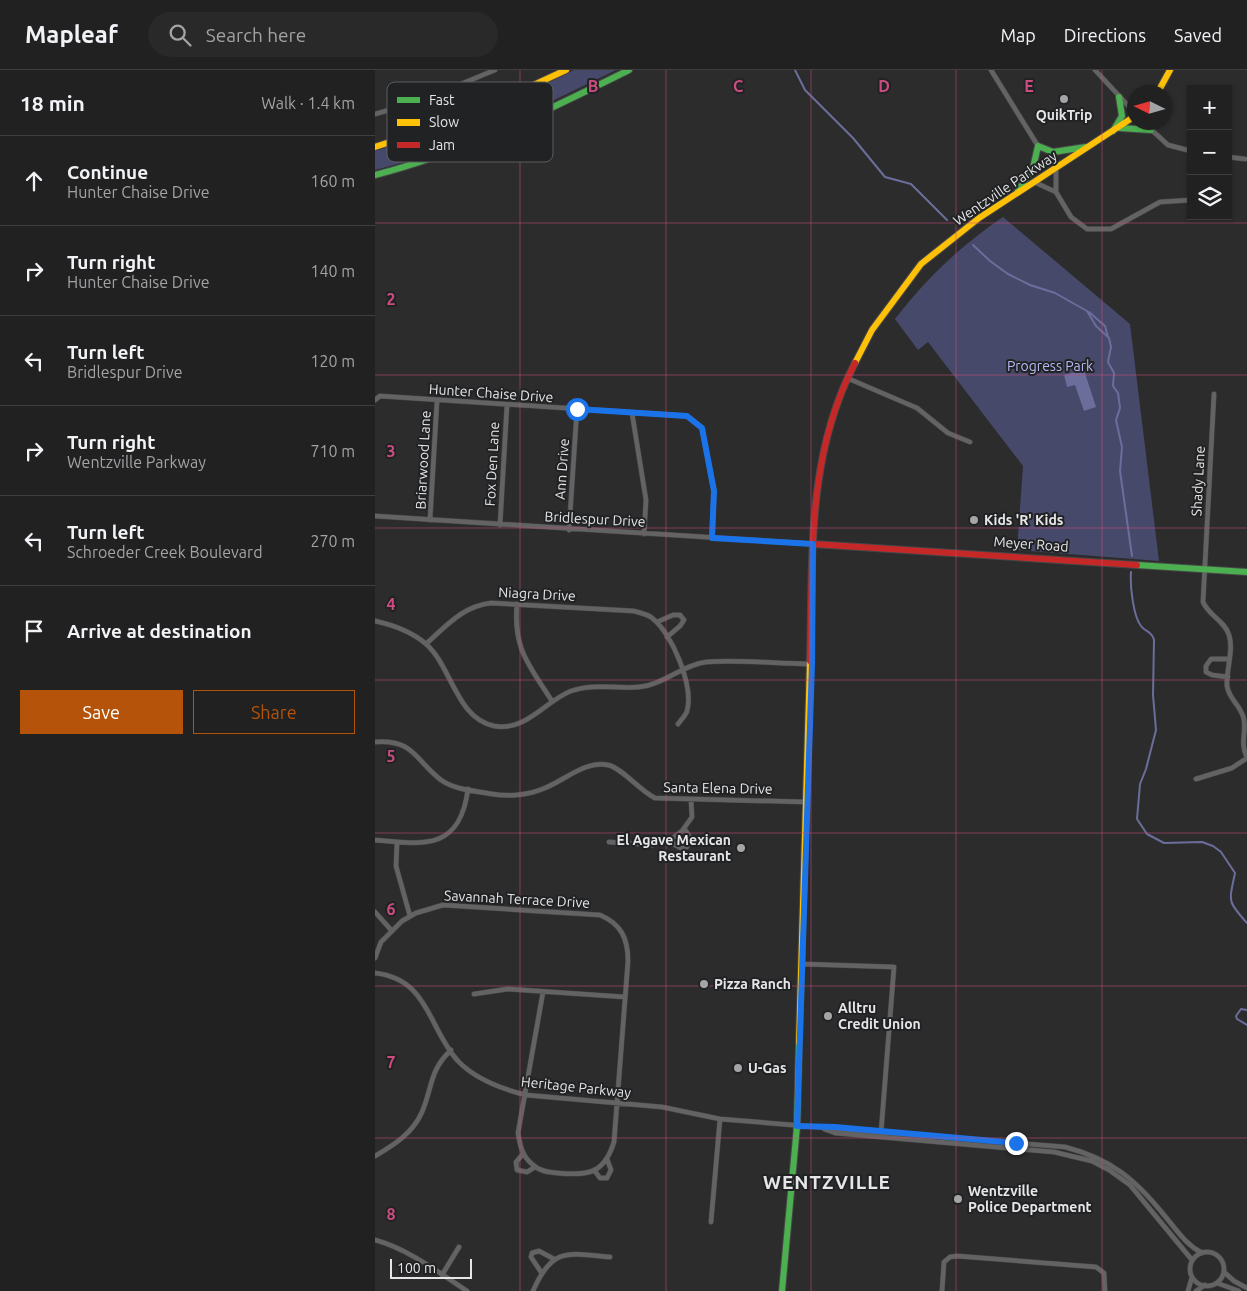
<!DOCTYPE html>
<meta charset="utf-8">
<style>
:root{--surface:#212122;--page:#29292a;--text:#f1f3f6;--muted:#a2a3a5;--line:#3e3e40;--accent:#b45309}
body{margin:0;font-family:Ubuntu,sans-serif;background:var(--page);color:var(--text)}
.controls{position:absolute;right:15px;top:15px;display:grid;overflow:hidden;border-radius:0px;box-shadow:0 1px 4px #0004}
.controls button{width:45px;height:45px;display:grid;place-items:center;padding:0;border:0;border-bottom:1px solid var(--line);background:var(--surface);color:var(--text);font:25px sans-serif}
.compass{position:absolute;left:752px;top:15px;width:45px;height:45px;border-radius:50%;background:var(--surface);box-shadow:0 1px 4px #0004;rotate:275deg}
.scale{position:absolute;left:15px;bottom:12px;width:82px;box-sizing:border-box;padding-left:5px;border:2px solid #e6e6e8;border-top:0;font-size:14px;line-height:18px;white-space:nowrap;color:#e6e6e8;-webkit-text-stroke:4px #212224;paint-order:stroke}
.stop{position:absolute;width:15px;height:15px;margin:-11px;border:4px solid #1a73e8;border-radius:50%;background:#fff}
.stop.end{background:#1a73e8;border-color:#fff;box-shadow:0 1px 5px #0008}
.list{margin:0;padding:0;list-style:none}
h2{display:flex;justify-content:space-between;align-items:center;height:65px;margin:0;padding:0 20px;font-size:21px}
h2 small{font-size:16px;font-weight:400;color:var(--muted)}
.list li{display:grid;grid-template-columns:32px 1fr auto;gap:15px;align-items:center;box-sizing:border-box;height:90px;padding:0 20px;border-top:1px solid var(--line)}
.list b{display:block;font-size:19px;white-space:nowrap}
.list p{margin:0;font-size:16px;white-space:nowrap;color:var(--muted)}
.list em{font-size:16px;font-style:normal;color:var(--muted)}
.actions{display:flex;gap:10px;padding:15px 20px}
.actions a{flex:1;padding:11px 0;border:1px solid var(--accent);border-radius:0px;text-align:center;font-size:18px;color:var(--accent)}
.actions .main{background:var(--accent);color:#fff}
.icon{flex:none;width:28px;height:28px;fill:none;stroke:currentColor;stroke-width:2;stroke-linecap:round;stroke-linejoin:round}
.map{position:relative;flex:none;width:872px;height:1221px;overflow:hidden}
header{display:flex;align-items:center;gap:30px;box-sizing:border-box;height:70px;padding:0 25px;background:var(--surface);border-bottom:1px solid var(--line)}
header strong{font-size:24px}
nav{display:flex;gap:28px;margin-inline-start:auto;font-size:18px}
.search{width:350px;height:45px;background:var(--page);display:flex;align-items:center;gap:12px;box-sizing:border-box;padding:0 18px;border-radius:28px;color:var(--muted);font-size:19px}
main{display:flex}
aside{flex:1;background:var(--surface)}
.map>svg:first-child{display:block}
.green{fill:#47496b}
.water{fill:#6b6e9b}
.lines{fill:none;stroke-linecap:round;stroke-linejoin:round}
.stream{stroke:#6b6e9b;stroke-width:2}
.street-casing{stroke:#474748;stroke-width:5.5}
.fast-casing{stroke:#474748;stroke-width:8}
.slow-casing{stroke:#474748;stroke-width:8}
.jam-casing{stroke:#474748;stroke-width:8}
.street{stroke:#636364;stroke-width:4.5}
.fast{stroke:#4caf50;stroke-width:6}
.slow{stroke:#ffc107;stroke-width:6}
.jam{stroke:#c62828;stroke-width:6}
.route{stroke:#1a73e8;stroke-width:6}
.grid{fill:none;stroke:#cb4c7e;stroke-width:1;stroke-opacity:0.55}
.poi-dot{fill:#a5a5a7;stroke:#212224;stroke-width:2}
.labels{text-anchor:middle;stroke-width:4;stroke-linejoin:round;paint-order:stroke}
.poi-label{font-size:14px;font-weight:bold;fill:#e6e6e8;stroke:#212224;text-anchor:start}
.street-label{font-size:14px;fill:#e6e6e8;stroke:#212224}
.park-label{font-size:14px;fill:#b6bbf7;stroke:#212224}
.district-label{font-size:19px;font-weight:bold;letter-spacing:1px;fill:#e6e6e8;stroke:#212224}
.key{fill:#212224;stroke:#5c5d5f;stroke-width:1}
.key-label{font-size:14px;fill:#e6e6e8}
.grid-label{font-size:16px;text-anchor:middle;font-weight:bold;fill:#cb4c7e;stroke:#212224;stroke-width:4;stroke-linejoin:round;paint-order:stroke}
</style>
<header>
<strong>Mapleaf</strong>
<div class="search"><svg class="icon" aria-label="search" viewBox="0 0 24 24"><circle cx="10" cy="10" r="6"/><path d="M15 15l6 6"/></svg>Search here</div>
<nav><a>Map</a><a>Directions</a><a>Saved</a></nav>
</header>
<main>
<aside>
<h2>18 min<small>Walk · 1.4 km</small></h2>
<ul class="list">
<li><svg class="icon" aria-label="ahead" viewBox="0 0 24 24"><path d="M12 20V5M6 11l6-6 6 6"/></svg><div><b>Continue</b><p>Hunter Chaise Drive</p></div><em>160 m</em></li>
<li><svg class="icon" aria-label="right" viewBox="0 0 24 24"><path d="M7 20v-9h11M14 6l5 5-5 5"/></svg><div><b>Turn right</b><p>Hunter Chaise Drive</p></div><em>140 m</em></li>
<li><svg class="icon" aria-label="left" viewBox="0 0 24 24"><path d="M17 20v-9H6M10 6l-5 5 5 5"/></svg><div><b>Turn left</b><p>Bridlespur Drive</p></div><em>120 m</em></li>
<li><svg class="icon" aria-label="right" viewBox="0 0 24 24"><path d="M7 20v-9h11M14 6l5 5-5 5"/></svg><div><b>Turn right</b><p>Wentzville Parkway</p></div><em>710 m</em></li>
<li><svg class="icon" aria-label="left" viewBox="0 0 24 24"><path d="M17 20v-9H6M10 6l-5 5 5 5"/></svg><div><b>Turn left</b><p>Schroeder Creek Boulevard</p></div><em>270 m</em></li>
<li><svg class="icon" aria-label="arrive" viewBox="0 0 24 24"><path d="M6 21V4h12l-3 4 3 4H6"/></svg><div><b>Arrive at destination</b></div></li>
</ul>
<div class="actions"><a class="main">Save</a><a>Share</a></div>
</aside>
<div class="map">
<svg width="872" height="1221" viewBox="0 0 872 1221">
<rect width="100%" height="100%" fill="#2c2c2d"/>
<path class="green" d="M199 0H241L105 66 48 87 0 100V81C70 62 134 32 199 0Z
M628 147 755 254 784 491 642 480 648 396 553 272 543 280 520 249C551 209 585 176 628 147Z"/>
<path class="water" d="M709 300 721 337 709 341 700 315 692 317 689 305Z"/>
<g class="lines">
<path class="stream" d="M420 0 430 20 478 68 510 107 536 114 572 150
M598 175 615 191 633 204 655 215 680 223 712 241 721 256 734 268 736 277 733 292 739 303 738 316 743 323 745 338 741 350 747 377 745 401 757 486
M714 242 730 256 733 267
M756 502C755 515 758 546 766 556 770 562 777 561 779 570L778 625 781 660 771 699 765 714 762 749 772 764 789 773 827 772 838 776 846 782 860 803C854 832 852 831 872 853
M872 940 866 939 861 946 862 949 872 955"/>
<g class="street-casing">
<path id="street" d="M616 0 663 76
M720 0 760 43
M0 44 45 31 120 0
M768 52 793 75 816 81
M853 87 870 89
M681 98V122L696 147 712 159H736L785 132 816 130
M659 112 681 122
M472 308 542 338 573 363 595 372
M839 324 828 532C834 546 850 551 854 565 859 580 851 600 852 616 854 630 867 636 869 650 871 666 865 672 872 688
M0 330 5 326 312 346 327 358 339 421 337 468
M257 343 271 430 269 464
M0 446 438 474
M55 450 62 331
M125 455 132 335
M194 460 202 339
M142 534C138 579 154 595 177 631
M0 551C18 555 37 562 51 574 77 597 81 648 119 656 151 662 170 631 196 621 218 613 242 619 264 617 288 615 307 595 331 592 363 589 403 594 437 594
M282 552 298 545H305L309 550 305 556 292 567
M51 574C71 556 88 536 116 533L259 541C265 543 273 544 277 548 297 563 319 616 312 641 311 645 306 650 303 654
M853 607 837 605 831 602V596L836 589H854
M0 672C39 669 40 690 66 710 80 720 101 721 117 724 134 727 154 725 170 718 190 710 211 690 233 695 247 698 264 720 280 728L431 732
M821 709 857 698 872 688
M296 769 300 775 306 778 312 777 316 769 309 758
M0 770C50 775 85 780 93 719
M234 772 277 775 294 771 307 761 317 747 316 730
M22 773 21 796 35 846
M0 842 17 861
M0 888 6 872 27 851 41 843 68 835 225 845C246 854 253 868 253 891L239 1072C229 1104 213 1106 182 1103 172 1102 164 1101 157 1094 147 1086 145 1075 143 1063L168 922
M427 894 519 897 506 1063
M0 903C54 909 53 958 83 991 101 1010 127 1019 151 1025L287 1037 345 1049 690 1077C736 1089 760 1109 789 1145 801 1159 810 1174 827 1183
M99 924 133 919 250 927
M449 1059 460 1063 679 1082 717 1091 734 1100 755 1115 817 1190
M148 1084 141 1092 142 1100 152 1102 160 1097
M0 1086C19 1075 38 1063 47 1042 58 1016 54 1001 76 980
M219 1100 225 1108H232L236 1100 232 1089
M336 1152 345 1049
M0 1170C33 1179 63 1202 92 1221
M815 1199a17 17 0 1 1 34 0a17 17 0 1 1-34 0Z
M166 1202 156 1187 157 1183 164 1181 179 1189
M849 1202 859 1211 872 1218
M67 1205 84 1177
M842 1213 864 1221
M158 1221C177 1177 192 1183 235 1187
M567 1221 569 1192 575 1187 582 1186 721 1197 729 1203 730 1221
M813 1221 817 1207
M821 1221 830 1215"/>
</g>
<g class="fast-casing">
<path id="fast" d="M745 58 776 60 774 52
M738 61 747 46 744 27
M0 105C90 82 171 41 254 0
M643 121 658 98 663 76 678 82 711 77
M762 495 872 502
M407 1221 422 1056 424 973"/>
</g>
<g class="slow-casing">
<path id="slow" d="M783 22 795 0
M0 77 83 50 191 0
M480 293 497 260 546 194 604 148 760 46
M424 973 435 591"/>
</g>
<g class="jam-casing">
<path id="jam" d="M438 474 762 495
M435 591C438 489 431 386 480 293"/>
</g>
<use href="#street" class="street"/>
<use href="#fast" class="fast"/>
<use href="#slow" class="slow"/>
<use href="#jam" class="jam"/>
</g>
<g class="lines">
<path class="route" d="M202 339 312 346 327 358 339 421 337 468 438 474 437 594 422 1056 460 1057 641 1073"/>
</g>
<path class="grid" d="M145 0V1221M291 0V1221M436 0V1221M581 0V1221M727 0V1221M0 153H872M0 305H872M0 458H872M0 610H872M0 763H872M0 916H872M0 1068H872"/>
<g class="poi-dot">
<circle cx="689" cy="29" r="5"/>
<circle cx="599" cy="450" r="5"/>
<circle cx="366" cy="778" r="5"/>
<circle cx="329" cy="914" r="5"/>
<circle cx="453" cy="946" r="5"/>
<circle cx="363" cy="998" r="5"/>
<circle cx="583" cy="1129" r="5"/>
</g>
<g class="labels">
<g class="poi-label">
<text x="689" y="50" text-anchor="middle">QuikTrip</text>
<text x="609" y="455">Kids 'R' Kids</text>
<text x="356" y="775" text-anchor="end">El Agave Mexican<tspan x="356" dy="16">Restaurant</tspan></text>
<text x="339" y="919">Pizza Ranch</text>
<text x="463" y="943">Alltru<tspan x="463" dy="16">Credit Union</tspan></text>
<text x="373" y="1003">U-Gas</text>
<text x="593" y="1126">Wentzville<tspan x="593" dy="16">Police Department</tspan></text>
</g>
<g class="street-label">
<text transform="translate(630 118) rotate(-34)" y="5">Wentzville Parkway</text>
<text transform="translate(116 323) rotate(4)" y="5">Hunter Chaise Drive</text>
<text transform="translate(48 390) rotate(-87)" y="5">Briarwood Lane</text>
<text transform="translate(117 394) rotate(-87)" y="5">Fox Den Lane</text>
<text transform="translate(187 399) rotate(-86)" y="5">Ann Drive</text>
<text transform="translate(823 411) rotate(-87)" y="5">Shady Lane</text>
<text transform="translate(220 449) rotate(3)" y="5">Bridlespur Drive</text>
<text transform="translate(656 474) rotate(4)" y="5">Meyer Road</text>
<text transform="translate(162 524) rotate(3)" y="5">Niagra Drive</text>
<text transform="translate(343 718) rotate(1)" y="5">Santa Elena Drive</text>
<text transform="translate(142 829) rotate(3)" y="5">Savannah Terrace Drive</text>
<text transform="translate(201 1017) rotate(6)" y="5">Heritage Parkway</text>
</g>
<g class="park-label">
<text x="675" y="301">Progress Park</text>
</g>
<g class="district-label">
<text x="452" y="1119">WENTZVILLE</text>
</g>
</g>
<rect x="12" y="12" width="166" height="80" rx="8" class="key"/>
<rect x="22" y="27" width="23" height="6" fill="#4caf50"/>
<rect x="22" y="49" width="23" height="7" fill="#ffc107"/>
<rect x="22" y="72" width="23" height="6" fill="#c62828"/>
<g class="key-label">
<text x="54" y="35">Fast</text>
<text x="54" y="57">Slow</text>
<text x="54" y="80">Jam</text>
</g>
<g class="grid-label">
<text x="218" y="22">B</text>
<text x="363" y="22">C</text>
<text x="509" y="22">D</text>
<text x="654" y="22">E</text>
<text x="16" y="235">2</text>
<text x="16" y="387">3</text>
<text x="16" y="540">4</text>
<text x="16" y="692">5</text>
<text x="16" y="845">6</text>
<text x="16" y="998">7</text>
<text x="16" y="1150">8</text>
</g>
</svg>
<div class="controls">
<button>+</button>
<button>−</button>
<button><svg class="icon" aria-label="layers" viewBox="0 0 24 24"><path d="M12 4l9 5-9 5-9-5zM3 14l9 5 9-5"/></svg></button>
</div>
<svg class="compass" viewBox="-18 -18 36 36"><path d="M0-13l5 13h-10z" fill="#e53935"/><path d="M0 13l5-13h-10z" fill="#a2a3a5"/></svg>
<div class="scale">100 m</div>
<div class="stop" style="left:202px;top:339px"></div>
<div class="stop end" style="left:641px;top:1073px"></div>
</div>
</main>
